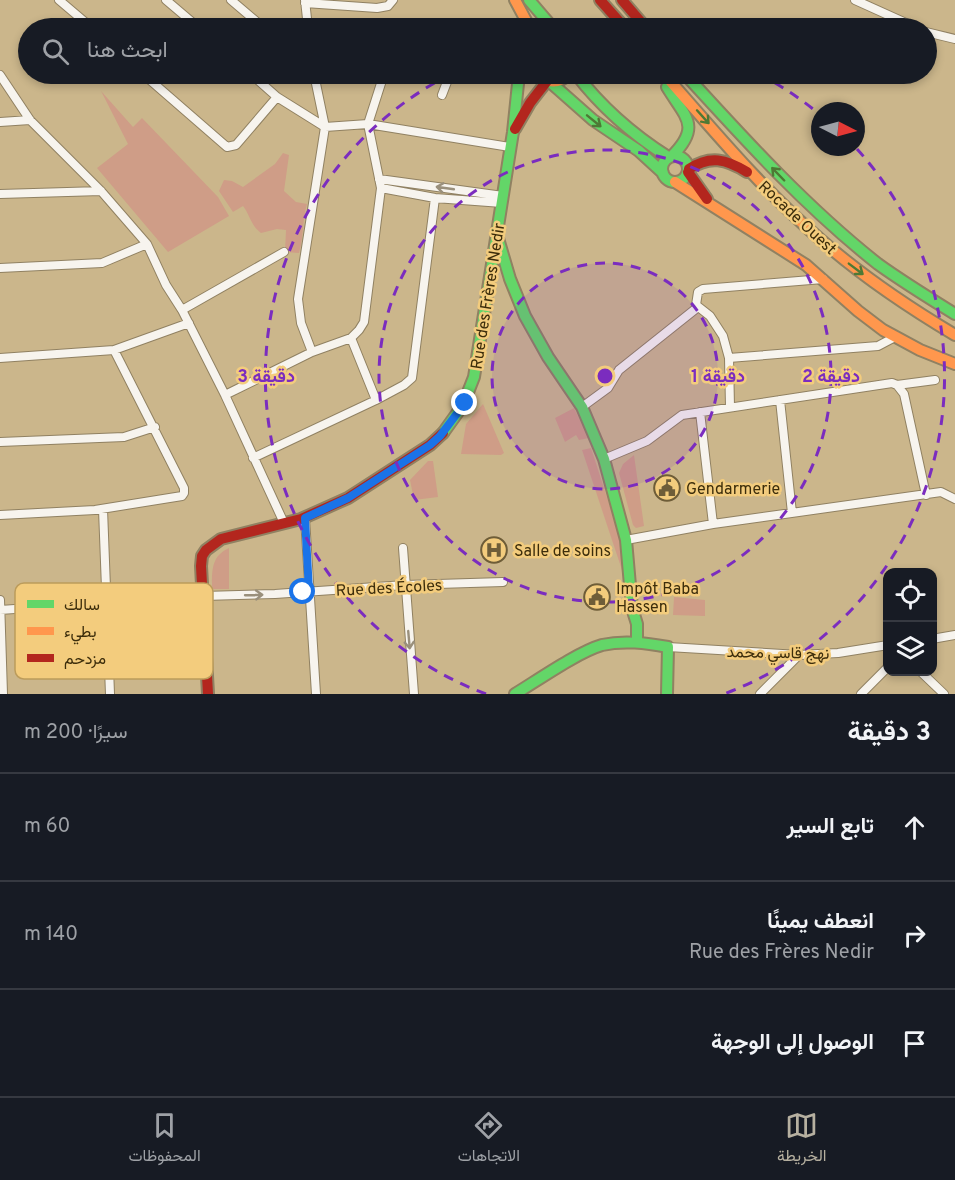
<!DOCTYPE html>
<html lang="ar">
<meta charset="utf-8">
<style>
:root{--surface:#171b24;--page:#242831;--text:#f1f3f6;--muted:#9ea1a6;--line:#363941;--accent:#b6b0a0}
body{margin:0;font-family:Overpass,Vazirmatn,sans-serif;background:var(--page);color:var(--text);direction:rtl}
.controls{position:absolute;right:18px;bottom:18px;display:grid;overflow:hidden;border-radius:12px;box-shadow:0 3px 9px #0003}
.controls button{width:54px;height:54px;display:grid;place-items:center;padding:0;border:0;border-bottom:2px solid var(--line);background:var(--surface);color:var(--text);font:30px sans-serif}
.compass{position:absolute;left:811px;top:102px;width:54px;height:54px;border-radius:50%;background:var(--surface);box-shadow:0 3px 9px #0003;rotate:96deg}
.stop{position:absolute;width:18px;height:18px;margin:-14px;border:4px solid #1a73e8;border-radius:50%;background:#fff}
.stop.end{background:#1a73e8;border-color:#fff;box-shadow:0 2px 6px #0008}
.list{margin:0;padding:0;list-style:none}
h2{display:flex;justify-content:space-between;align-items:center;height:78px;margin:0;padding:0 24px;font-size:26px}
h2 small{font-size:20px;font-weight:400;color:var(--muted)}
.list li{display:grid;grid-template-columns:39px 1fr auto;gap:18px;align-items:center;box-sizing:border-box;height:108px;padding:0 24px;border-top:2px solid var(--line)}
.list b{display:block;font-size:22px;white-space:nowrap}
.list p{margin:0;font-size:20px;white-space:nowrap;color:var(--muted)}
.list em{font-size:20px;font-style:normal;color:var(--muted)}
.icon{flex:none;width:33px;height:33px;fill:none;stroke:currentColor;stroke-width:2;stroke-linecap:round;stroke-linejoin:round}
.map{position:relative;flex:none;width:955px;height:694px;overflow:hidden;direction:ltr}
.search{position:absolute;background:var(--surface);box-shadow:0 3px 9px #0003;left:18px;right:18px;top:18px;height:66px;display:flex;align-items:center;gap:15px;box-sizing:border-box;padding:0 21px;border-radius:33px;color:var(--muted);font-size:22px}
.sheet{height:402px;background:var(--surface)}
nav{display:flex;justify-content:space-around;align-items:center;box-sizing:border-box;height:84px;border-top:2px solid var(--line);background:var(--surface);font-size:16px;color:var(--muted)}
nav a{display:grid;justify-items:center;gap:3px}
nav .on{color:var(--accent)}
.map>svg:first-child{display:block}
.green{fill:#cf9d87}
.lines{fill:none;stroke-linecap:round;stroke-linejoin:round}
.street-casing{stroke:#908162;stroke-width:10}
.fast-casing{stroke:#908162;stroke-width:14}
.slow-casing{stroke:#908162;stroke-width:14}
.jam-casing{stroke:#908162;stroke-width:14}
.street{stroke:#f7f4ee;stroke-width:8}
.fast{stroke:#63d668;stroke-width:10}
.slow{stroke:#ff974d;stroke-width:10}
.jam{stroke:#b3261e;stroke-width:10}
.oneway{stroke:#4e7935}
.oneway2{stroke:#9a907c}
.route{stroke:#1a73e8;stroke-width:8}
.ring{fill:none;stroke:#7b2cbf;stroke-width:3;stroke-dasharray:10 8}
.labels{text-anchor:middle;stroke-width:5;stroke-linejoin:round;paint-order:stroke}
.street-label{font-size:16px;fill:#3c2d0b;stroke:#f3cc7d}
.poi-label{font-size:16px;fill:#3c2d0b;stroke:#f3cc7d;text-anchor:start}
.key{fill:#f3cc7d;stroke:#bc9c5b;stroke-width:1.5}
.key-label{font-size:16px;fill:#3c2d0b}
.centre{fill:#7b2cbf;stroke:#f3cc7d;stroke-width:3}
.ring-label{font-size:18px;text-anchor:middle;font-weight:bold;fill:#7b2cbf;stroke:#f3cc7d;stroke-width:5;stroke-linejoin:round;paint-order:stroke}
</style>
<div class="map">
<svg width="955" height="694" viewBox="0 0 955 694">
<rect width="100%" height="100%" fill="#cbb68b"/>
<path class="green" d="M101 91 133 127 142 118 218 197 229 216 168 252 97 168 128 144Z
M283 153 289 155 284 191 296 202 307 204C302 221 304 236 299 253L285 252 286 230 277 229 261 233C251 226 250 215 243 206L233 212 219 191 224 180 232 181 243 187 275 164Z
M483 404 504 453 501 455 461 454 466 424Z
M574 408 589 438 579 440 576 435 565 442 555 418Z
M591 448 620 537 625 571 623 573 582 450Z
M634 455 644 526 636 528 633 525 619 473 623 464Z
M428 461H433L438 497 414 500 410 480Z
M229 548V589H212C212 571 211 556 229 548Z
M674 597 705 600V616L673 615Z"/>
<g class="lines">
<g class="street-casing">
<path id="street" d="M59 0 92 28
M166 0 199 28
M231 0 264 28
M305 0 308 28
M855 0 917 28
M305 3 377 8 388 6 393 0
M926 32 955 39
M143 74 227 147 236 145 277 97
M251 74 277 97 325 127 298 299 301 323 312 352
M314 74 325 127 368 124 384 74
M505 74 518 78
M0 75 30 120 101 191 147 244 166 285 182 310 225 395 284 523
M442 95 450 74
M0 122 30 120
M379 179 503 196
M381 188 435 198 502 203
M0 194 101 191
M0 268 102 263 147 244
M182 310 284 252
M351 338 376 400
M0 358 114 350 189 323
M729 358 723 336 710 316 696 305 698 292 703 289 823 279
M897 385 935 380
M225 395 312 352 351 338 359 330 364 322 381 188 368 124 510 147
M780 400 792 513
M582 407 608 388 619 370 698 307
M730 407 729 358 878 346 895 337
M700 412 713 524
M0 442 124 437 155 427
M253 458 376 400 404 385 412 378 435 198
M604 459 647 441 682 415 892 383 897 385 904 394 926 495
M103 509 110 694
M0 515 95 510 182 496 184 493V488L114 350
M305 518 316 694
M626 540 713 524 941 492 955 499
M403 548 414 694
M0 600 3 694
M0 610 204 596 275 594 405 585 503 582
M932 639 955 635
M668 647 799 655 838 653 888 645
M921 672 944 694
M760 694 799 655
M861 694 888 667"/>
</g>
<g class="fast-casing">
<path id="fast" d="M529 0 553 28
M576 74C602 108 632 134 668 157
M685 74C746 141 807 208 878 264 903 282 929 298 955 314
M550 82 593 120 639 151 663 173
M667 87C685 117 702 126 672 156
M662 169a13 13 0 1 1 26 0a13 13 0 1 1-26 0Z
M497 235 510 279 525 316 548 357 582 407 604 459 626 540 632 608 637 624V641
M443 433 463 405 474 377 513 132 519 74
M515 694C538 680 578 652 602 645 624 640 646 643 668 647L667 694"/>
</g>
<g class="slow-casing">
<path id="slow" d="M515 0 530 28
M537 74C548 84 559 84 569 74
M664 74C714 131 763 190 821 240 862 276 908 307 955 335
M675 182 806 265 858 311 883 330 920 350 955 364"/>
</g>
<g class="jam-casing">
<path id="jam" d="M600 0 625 28
M622 0 646 28
M515 129 530 103 547 81
M689 169C710 155 726 159 747 172
M688 172 707 199
M208 694 201 566 202 556 206 550 221 539 301 519 348 498 430 445 443 433"/>
</g>
<use href="#street" class="street"/>
<use href="#fast" class="fast"/>
<use href="#slow" class="slow"/>
<use href="#jam" class="jam"/>
</g>
<defs><path id="oneway-shaft" d="M-6 0H5M1.5-3L5.5 0L1.5 3" fill="none" stroke-width="1.6" stroke-linecap="round" stroke-linejoin="round" transform="scale(1.5)"/></defs>
<g class="oneway">
<use href="#oneway-shaft" transform="translate(703 117) rotate(48)"/>
<use href="#oneway-shaft" transform="translate(594 121) rotate(39)"/>
<use href="#oneway-shaft" transform="translate(778 174) rotate(-134)"/>
<use href="#oneway-shaft" transform="translate(856 269) rotate(37)"/>
</g>
<g class="oneway2">
<use href="#oneway-shaft" transform="translate(445 188) rotate(-172)"/>
<use href="#oneway-shaft" transform="translate(254 595) rotate(-2)"/>
<use href="#oneway-shaft" transform="translate(409 640) rotate(85)"/>
</g>
<g class="lines">
<path class="route" d="M303 592 309 591 305 518 348 498 430 445 440 436 465 403"/>
</g>
<circle cx="605" cy="376" r="113" fill="#7b2cbf" fill-opacity=".12"/>
<g class="ring">
<circle cx="605" cy="376" r="113"/>
<circle cx="605" cy="376" r="226"/>
<path d="M486 694A339 339 0 0 1 451 74M759 74A339 339 0 0 1 818 113M857 149A339 339 0 0 1 724 694"/>
</g>
<defs>
<g id="civic-ring" transform="scale(1.35)"><circle r="9.5" fill="#f3cc7d" stroke="#6e5d38" stroke-width="1.5"/><path d="M-.6-6.5H3V-4.5H.6V-3L4-1V1h2V6H-6V1h2V-1L-.6-3ZM-1.2 2.5V6h2.4V2.5Z" fill="#6e5d38"/></g>
<g id="hospital-ring" transform="scale(1.35)"><circle r="9.5" fill="#f3cc7d" stroke="#6e5d38" stroke-width="1.5"/><path d="M-5-5h3v3.5h4V-5h3V5h-3V1.5h-4V5h-3Z" fill="#6e5d38"/></g>
</defs>
<g fill-rule="evenodd">
<use href="#civic-ring" x="667" y="488"/>
<use href="#hospital-ring" x="494" y="550"/>
<use href="#civic-ring" x="597" y="597"/>
</g>
<g class="labels">
<g class="street-label">
<text transform="translate(798 217) rotate(43)" y="6">Rocade Ouest</text>
<text transform="translate(487 296) rotate(-81)" y="6">Rue des Frères Nedir</text>
<text transform="translate(389 587) rotate(-3)" y="6">Rue des Écoles</text>
<text transform="translate(778 652) rotate(1)" y="6">نهج قاسي محمد</text>
</g>
<g class="poi-label">
<text x="686" y="494">Gendarmerie</text>
<text x="514" y="556">Salle de soins</text>
<text x="616" y="594">Impôt Baba<tspan x="616" dy="18">Hassen</tspan></text>
</g>
</g>
<rect x="15" y="583" width="198" height="96" rx="9" class="key"/>
<rect x="27" y="600" width="27" height="8" fill="#63d668"/>
<rect x="27" y="627" width="27" height="8" fill="#ff974d"/>
<rect x="27" y="654" width="27" height="8" fill="#b3261e"/>
<g class="key-label">
<text x="64" y="610">سالك</text>
<text x="64" y="637">بطيء</text>
<text x="64" y="664">مزدحم</text>
</g>
<circle cx="605" cy="376" r="9" class="centre"/>
<g class="ring-label">
<text x="718" y="382">1 دقيقة</text>
<text x="831" y="382">2 دقيقة</text>
<text x="266" y="382">3 دقيقة</text>
</g>
</svg>
<div class="controls">
<button><svg class="icon" aria-label="locate" viewBox="0 0 24 24"><circle cx="12" cy="12" r="6"/><path d="M12 2v4M12 18v4M2 12h4M18 12h4"/></svg></button>
<button><svg class="icon" aria-label="layers" viewBox="0 0 24 24"><path d="M12 4l9 5-9 5-9-5zM3 14l9 5 9-5"/></svg></button>
</div>
<svg class="compass" viewBox="-18 -18 36 36"><path d="M0-13l5 13h-10z" fill="#e53935"/><path d="M0 13l5-13h-10z" fill="#9ea1a6"/></svg>
<div class="stop" style="left:303px;top:592px"></div>
<div class="stop end" style="left:465px;top:403px"></div>
<div class="search"><svg class="icon" aria-label="search" viewBox="0 0 24 24"><circle cx="10" cy="10" r="6"/><path d="M15 15l6 6"/></svg>ابحث هنا</div>
</div>
<section class="sheet">
<h2>3 دقيقة<small>سيرًا · 200 m</small></h2>
<ul class="list">
<li><svg class="icon" aria-label="ahead" viewBox="0 0 24 24"><path d="M12 20V5M6 11l6-6 6 6"/></svg><div><b>تابع السير</b></div><em>60 m</em></li>
<li><svg class="icon" aria-label="right" viewBox="0 0 24 24"><path d="M7 20v-9h11M14 6l5 5-5 5"/></svg><div><b>انعطف يمينًا</b><p>Rue des Frères Nedir</p></div><em>140 m</em></li>
<li><svg class="icon" aria-label="arrive" viewBox="0 0 24 24"><path d="M6 21V4h12l-3 4 3 4H6"/></svg><div><b>الوصول إلى الوجهة</b></div></li>
</ul>
</section>
<nav>
<a class="on"><svg class="icon" aria-label="map" viewBox="0 0 24 24"><path d="M3 6l6-2 6 2 6-2v14l-6 2-6-2-6 2zM9 4v14M15 6v14"/></svg>الخريطة</a>
<a><svg class="icon" aria-label="directions" viewBox="0 0 24 24"><path d="M12 3l9 9-9 9-9-9zM9 14v-3h6M13 9l2 2-2 2"/></svg>الاتجاهات</a>
<a><svg class="icon" aria-label="saved" viewBox="0 0 24 24"><path d="M7 4h10v16l-5-4-5 4z"/></svg>المحفوظات</a>
</nav>
